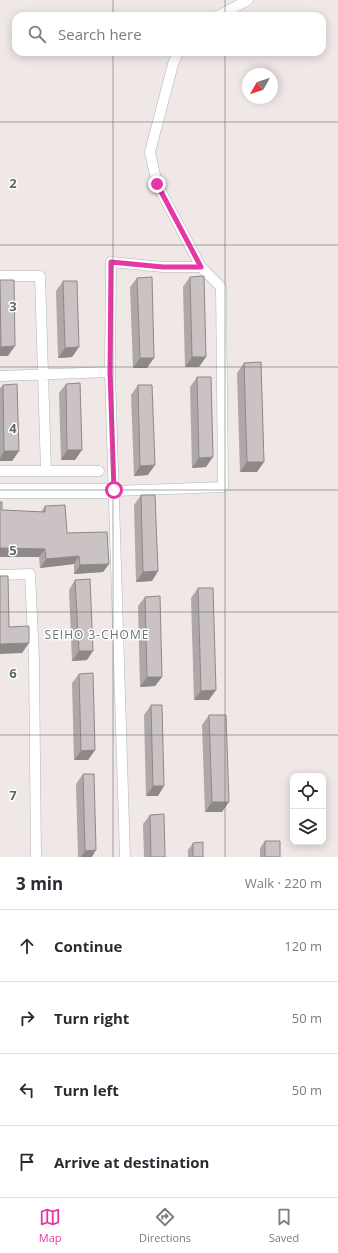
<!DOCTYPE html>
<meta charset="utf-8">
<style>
:root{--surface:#fff;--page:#f7f7f7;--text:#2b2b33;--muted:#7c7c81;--line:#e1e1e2;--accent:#e736a5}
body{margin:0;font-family:"Open Sans",sans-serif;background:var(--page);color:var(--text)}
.controls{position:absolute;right:12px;bottom:12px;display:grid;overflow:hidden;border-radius:8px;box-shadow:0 2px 10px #0003}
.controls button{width:36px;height:36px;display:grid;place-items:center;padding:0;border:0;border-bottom:1px solid var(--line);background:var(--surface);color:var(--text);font:20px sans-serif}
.compass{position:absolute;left:242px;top:68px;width:36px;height:36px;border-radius:50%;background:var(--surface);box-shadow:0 2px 10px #0003;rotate:231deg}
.stop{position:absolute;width:12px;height:12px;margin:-9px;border:3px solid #e736a5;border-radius:50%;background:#fff}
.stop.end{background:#e736a5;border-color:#fff;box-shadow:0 1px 4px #0008}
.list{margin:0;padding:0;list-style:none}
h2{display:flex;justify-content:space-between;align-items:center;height:52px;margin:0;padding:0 16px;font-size:17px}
h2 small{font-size:13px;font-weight:400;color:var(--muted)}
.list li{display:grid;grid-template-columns:26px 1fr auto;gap:12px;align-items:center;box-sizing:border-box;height:72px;padding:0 16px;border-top:1px solid var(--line)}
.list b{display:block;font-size:15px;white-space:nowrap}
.list em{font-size:13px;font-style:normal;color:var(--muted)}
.icon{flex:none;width:22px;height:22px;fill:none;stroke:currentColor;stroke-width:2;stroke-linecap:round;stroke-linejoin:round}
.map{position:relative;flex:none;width:338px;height:857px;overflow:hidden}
.search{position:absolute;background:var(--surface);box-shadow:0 2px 10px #0003;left:12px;right:12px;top:12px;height:44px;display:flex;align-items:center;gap:10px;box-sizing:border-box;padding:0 14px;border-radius:12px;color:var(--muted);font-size:15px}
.sheet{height:340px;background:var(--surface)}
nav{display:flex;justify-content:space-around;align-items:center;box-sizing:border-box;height:56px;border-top:1px solid var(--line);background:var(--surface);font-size:11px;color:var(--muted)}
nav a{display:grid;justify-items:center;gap:2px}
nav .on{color:var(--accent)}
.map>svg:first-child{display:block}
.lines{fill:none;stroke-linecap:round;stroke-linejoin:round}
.street-casing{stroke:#afb6b6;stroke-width:11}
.secondary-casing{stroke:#aeb7b6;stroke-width:15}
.street{stroke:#fff;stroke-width:10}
.secondary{stroke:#fff;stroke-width:14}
.wall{fill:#afa8a8}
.shaded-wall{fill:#8e8888}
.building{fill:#cbc3c3;stroke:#8e8888}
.route{stroke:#e736a5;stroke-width:5}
.grid{fill:none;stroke:#5e6765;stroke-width:1;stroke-opacity:0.55}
.labels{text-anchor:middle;stroke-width:3;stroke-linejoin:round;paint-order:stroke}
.neighbourhood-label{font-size:12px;letter-spacing:1px;fill:#6a7472;stroke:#fff}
.grid-label{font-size:13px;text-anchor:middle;font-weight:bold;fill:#5e6765;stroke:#fff;stroke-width:3;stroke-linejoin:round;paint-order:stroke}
</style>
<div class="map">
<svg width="338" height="857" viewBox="0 0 338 857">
<rect width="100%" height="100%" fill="#f0e7e7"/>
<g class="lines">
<g class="street-casing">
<path id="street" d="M218 16 248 0
M0 276H40L46 471
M0 376 110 372
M0 471H99
M114 491 223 487 221 287 201 267
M0 575 30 574 34 660 36 857
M125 857 110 372 111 262 163 267H201L157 184 150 152 173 64 178 52"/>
</g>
<g class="secondary-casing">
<path id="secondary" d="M0 491H114"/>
</g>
<use href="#street" class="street"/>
<use href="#secondary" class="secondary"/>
</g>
<path class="wall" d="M190 277 199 367H185L183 287Z
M137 278 147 368H133L130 287Z
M0 280 8 356H0Z
M63 281 79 347 72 357 58 358 56 291Z
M244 363 257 472H240L237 373Z
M197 377 206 467 192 468 190 387Z
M66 384 75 460H61L59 393Z
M3 385 19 451 12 461H0V388Z
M138 385 148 475 134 476 131 395Z
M141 495 158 571 152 581 136 582 134 505Z
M0 502 2 510 41 512 45 506 67 533 109 564 103 572 74 574V564L40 568 39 557H0Z
M75 580 87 660 72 661 69 590Z
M198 588 209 700H194L191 598Z
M145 597 162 677 155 686 140 687 138 606Z
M79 674 95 750 88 760H74L72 683Z
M151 705 158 796H146L144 715Z
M209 715 222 812H205L202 725Z
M83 774 92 857H78L76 784Z
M150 815 165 857H144L143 824Z
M265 841 280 857H260V848Z
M193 843 203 857H188V850Z"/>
<path class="shaded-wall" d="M15 346 8 356H0V348L1 347Z
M79 347 72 357 58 358 65 348Z
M192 357H206L199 367H185Z
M140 358H154L147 368H133Z
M67 450H82L75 460H61Z
M4 451H19L12 461H0V458Z
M213 457 206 467 192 468 199 458Z
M247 462H264L257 472H240Z
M155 465 148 475 134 476 140 466Z
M0 548 45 549 39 557H0Z
M79 556 74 564 40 568 46 559Z
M109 564 103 572 74 574 80 565Z
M158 571 152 581 136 582 143 572Z
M29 643 22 653 0 654V644Z
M79 651H93L87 660 72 661Z
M147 677H162L155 686 140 687Z
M216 690 209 700H194L201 691Z
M95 750 88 760H74L81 751Z
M153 786H164L158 796H146Z
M212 802H229L222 812H205Z
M96 850 92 857H81L85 851Z"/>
<path class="building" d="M204 276 206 357H192L190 277Z
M152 277 154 358H140L137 278Z
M0 280H14L15 346 1 347Z
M63 281H77L79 347 65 348Z
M261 362 264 462H247L244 363Z
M197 377H211L213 457 199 458Z
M80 383 82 450H67L66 384Z
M17 384 19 451H4L3 385Z
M138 385H152L155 465 140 466Z
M141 495H155L158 571 143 572Z
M0 502H2V510L45 512V506L65 505 67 533 107 532 109 564 80 565 79 556 46 559 45 549 0 548Z
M0 576H8L9 627 29 626V643L0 644Z
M90 579 93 651H79L75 580Z
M198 588H213L216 690 201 691Z
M160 596 162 677H147L145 597Z
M93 673 95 750 81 751 79 674Z
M151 705H162L164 786H153Z
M209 715H226L229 802H212Z
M83 774H94L96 850 85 851Z
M164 814 165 857H151L150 815Z
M265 841H280V857H265Z
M203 842V857H193V843Z"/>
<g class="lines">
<path class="route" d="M114 490 110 372 111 262 163 267H201L157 184"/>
</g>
<path class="grid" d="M113 0V16M225 0V16M113 52V857M225 52V857M0 122H338M0 245H338M0 367H338M0 490H338M0 612H338M0 735H338"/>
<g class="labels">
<g class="neighbourhood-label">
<text x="97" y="639">SEIHO 3-CHOME</text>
</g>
</g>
<g class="grid-label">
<text x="13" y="188">2</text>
<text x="13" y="311">3</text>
<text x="13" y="433">4</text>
<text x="13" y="555">5</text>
<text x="13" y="678">6</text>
<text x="13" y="800">7</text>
</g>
</svg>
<div class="controls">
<button><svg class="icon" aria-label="locate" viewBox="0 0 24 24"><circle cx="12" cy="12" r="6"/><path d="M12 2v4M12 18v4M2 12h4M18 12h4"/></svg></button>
<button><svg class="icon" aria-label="layers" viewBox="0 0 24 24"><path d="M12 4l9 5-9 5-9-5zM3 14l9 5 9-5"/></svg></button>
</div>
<svg class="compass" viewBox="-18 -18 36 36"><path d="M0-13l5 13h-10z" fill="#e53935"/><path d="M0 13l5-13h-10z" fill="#7c7c81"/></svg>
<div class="stop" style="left:114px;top:490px"></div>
<div class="stop end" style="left:157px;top:184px"></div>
<div class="search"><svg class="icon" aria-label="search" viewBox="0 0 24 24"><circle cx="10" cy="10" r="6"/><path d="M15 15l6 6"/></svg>Search here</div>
</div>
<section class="sheet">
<h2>3 min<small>Walk · 220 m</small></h2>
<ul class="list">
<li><svg class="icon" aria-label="ahead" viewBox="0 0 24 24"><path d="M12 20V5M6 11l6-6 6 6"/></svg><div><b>Continue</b></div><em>120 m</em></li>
<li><svg class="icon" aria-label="right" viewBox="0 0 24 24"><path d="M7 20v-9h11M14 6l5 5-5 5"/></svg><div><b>Turn right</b></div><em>50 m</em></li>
<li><svg class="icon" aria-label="left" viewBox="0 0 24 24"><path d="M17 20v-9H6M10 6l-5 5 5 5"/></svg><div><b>Turn left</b></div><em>50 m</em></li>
<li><svg class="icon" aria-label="arrive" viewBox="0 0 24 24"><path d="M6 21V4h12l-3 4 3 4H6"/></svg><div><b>Arrive at destination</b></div></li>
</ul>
</section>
<nav>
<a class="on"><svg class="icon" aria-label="map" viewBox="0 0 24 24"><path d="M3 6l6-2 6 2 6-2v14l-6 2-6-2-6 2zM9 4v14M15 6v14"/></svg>Map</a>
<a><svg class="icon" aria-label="directions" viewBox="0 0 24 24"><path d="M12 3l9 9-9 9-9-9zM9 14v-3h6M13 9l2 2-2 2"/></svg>Directions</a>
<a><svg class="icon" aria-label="saved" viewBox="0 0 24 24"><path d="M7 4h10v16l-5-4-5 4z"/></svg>Saved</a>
</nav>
